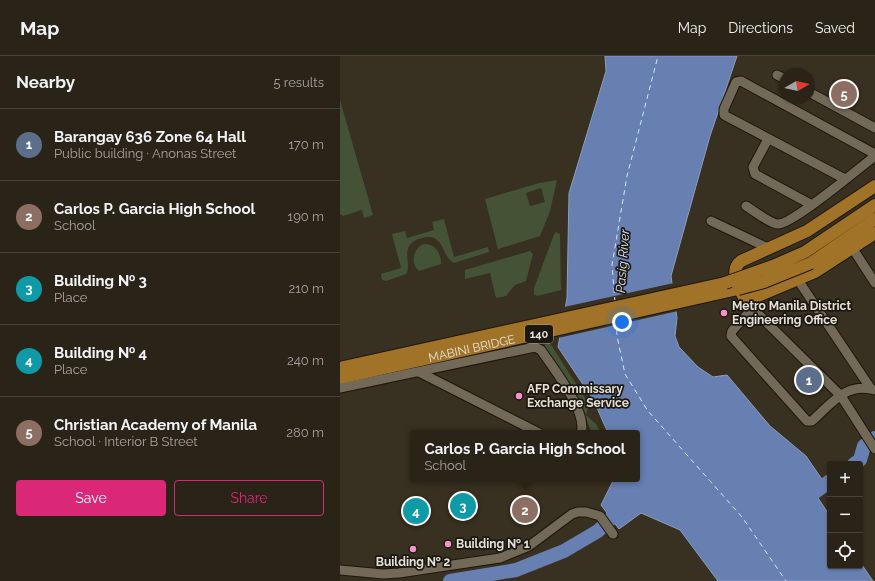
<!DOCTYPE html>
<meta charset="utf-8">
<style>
:root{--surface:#2a2418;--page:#322c21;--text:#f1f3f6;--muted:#a5a4a2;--line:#464137;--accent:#db2777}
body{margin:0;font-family:Raleway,sans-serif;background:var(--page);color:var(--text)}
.controls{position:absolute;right:12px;bottom:12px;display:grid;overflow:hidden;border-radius:4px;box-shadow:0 1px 3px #0004}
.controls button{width:36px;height:36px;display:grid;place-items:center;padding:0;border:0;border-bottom:1px solid var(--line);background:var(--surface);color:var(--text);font:20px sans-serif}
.compass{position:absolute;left:439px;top:12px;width:36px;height:36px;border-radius:50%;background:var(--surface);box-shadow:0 1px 3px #0004;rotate:81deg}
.you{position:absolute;left:282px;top:266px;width:14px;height:14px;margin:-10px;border:3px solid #fff;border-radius:50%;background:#1a73e8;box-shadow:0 0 0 6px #1a73e833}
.badge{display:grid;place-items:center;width:26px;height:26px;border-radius:50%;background:var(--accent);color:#fff;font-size:13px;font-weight:700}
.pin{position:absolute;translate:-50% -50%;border:2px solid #fff;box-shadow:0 1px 4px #0006}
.popup{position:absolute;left:70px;top:374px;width:230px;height:52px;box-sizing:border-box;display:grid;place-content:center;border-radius:4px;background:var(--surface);filter:drop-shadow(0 1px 3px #0005);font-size:13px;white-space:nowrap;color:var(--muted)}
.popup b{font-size:15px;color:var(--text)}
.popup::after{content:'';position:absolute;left:50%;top:100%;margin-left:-8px;border:8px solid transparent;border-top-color:var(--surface)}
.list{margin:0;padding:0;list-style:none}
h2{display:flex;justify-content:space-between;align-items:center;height:52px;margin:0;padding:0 16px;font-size:17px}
h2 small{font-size:13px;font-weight:400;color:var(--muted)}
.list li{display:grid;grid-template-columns:26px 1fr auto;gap:12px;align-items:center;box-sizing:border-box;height:72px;padding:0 16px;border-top:1px solid var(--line)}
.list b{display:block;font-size:15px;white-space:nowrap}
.list p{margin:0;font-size:13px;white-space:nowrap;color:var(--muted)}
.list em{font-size:13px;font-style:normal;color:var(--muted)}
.actions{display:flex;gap:8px;padding:12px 16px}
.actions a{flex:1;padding:9px 0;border:1px solid var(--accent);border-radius:4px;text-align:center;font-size:14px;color:var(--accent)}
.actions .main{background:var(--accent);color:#fff}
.icon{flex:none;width:22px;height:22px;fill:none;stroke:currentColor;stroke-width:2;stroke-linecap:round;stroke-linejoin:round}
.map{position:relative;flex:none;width:535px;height:525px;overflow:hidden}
header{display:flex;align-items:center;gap:24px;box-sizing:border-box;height:56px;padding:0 20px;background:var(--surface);border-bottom:1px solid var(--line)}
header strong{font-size:19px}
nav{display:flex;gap:22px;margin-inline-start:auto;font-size:14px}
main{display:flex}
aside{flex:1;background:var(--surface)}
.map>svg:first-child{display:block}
.green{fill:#445336;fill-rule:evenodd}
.water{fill:#677fb1;stroke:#8d9cbc}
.pier{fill:#383020}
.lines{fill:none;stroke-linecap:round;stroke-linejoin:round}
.river{stroke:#677fb1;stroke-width:14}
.ferry{stroke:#dce4f3;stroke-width:1;stroke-dasharray:5 4;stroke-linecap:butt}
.minor-casing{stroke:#1f1709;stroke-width:11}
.major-casing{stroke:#1f1709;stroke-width:14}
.minor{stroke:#726958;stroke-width:9}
.major{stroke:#a07329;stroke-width:12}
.major-bridge-casing{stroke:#1f1709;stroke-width:14;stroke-linecap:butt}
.major-bridge{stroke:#a07329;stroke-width:12}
.poi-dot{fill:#f890cc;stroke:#1c1811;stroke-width:1.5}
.labels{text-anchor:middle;stroke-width:3.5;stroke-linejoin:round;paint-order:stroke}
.shield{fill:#1c1811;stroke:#a9a49b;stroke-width:1}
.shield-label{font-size:11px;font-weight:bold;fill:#e5e0d6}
.poi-label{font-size:12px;font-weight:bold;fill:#e5e0d6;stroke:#1c1811;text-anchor:start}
.street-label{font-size:12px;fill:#e5e0d6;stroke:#1c1811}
.water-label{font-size:13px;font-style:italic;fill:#dce4f3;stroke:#1c1811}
</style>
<header>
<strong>Map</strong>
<nav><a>Map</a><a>Directions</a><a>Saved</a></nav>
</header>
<main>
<aside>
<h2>Nearby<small>5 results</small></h2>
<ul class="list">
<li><span class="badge" style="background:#5c6f8a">1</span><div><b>Barangay 636 Zone 64 Hall</b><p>Public building · Anonas Street</p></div><em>170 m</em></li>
<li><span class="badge" style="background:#8d6e63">2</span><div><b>Carlos P. Garcia High School</b><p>School</p></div><em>190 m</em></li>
<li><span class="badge" style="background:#0f9aa8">3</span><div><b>Building № 3</b><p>Place</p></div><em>210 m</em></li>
<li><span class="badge" style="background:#0f9aa8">4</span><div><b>Building № 4</b><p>Place</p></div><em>240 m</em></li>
<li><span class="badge" style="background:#8d6e63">5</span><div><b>Christian Academy of Manila</b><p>School · Interior B Street</p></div><em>280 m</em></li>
</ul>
<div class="actions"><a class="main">Save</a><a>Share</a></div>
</aside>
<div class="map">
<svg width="535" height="525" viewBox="0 0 535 525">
<rect width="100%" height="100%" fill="#383020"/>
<path class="green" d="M0 44 33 159 24 162 22 154 3 160 0 158Z
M217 124 210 155 200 180 158 193 145 143 199 127ZM201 132 205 146 190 150 186 137Z
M104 163 114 201 148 191 149 196 114 207C101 201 105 176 82 182 57 188 73 208 66 218L46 225 42 224 41 218 61 212 52 178 65 175 67 182 94 174 92 166Z
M215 176 220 178 221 234 197 240 194 238V232Z
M83 188C95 187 101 197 101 208L79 215C70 208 73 193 83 188Z
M190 195 193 198 186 225 175 229 166 240 156 242 150 217 125 223V214Z
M208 284 249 348 246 359 256 368 261 377H252L244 358 204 290Z"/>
<path class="water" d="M265 0H397L370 80 331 220 337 262 335 280 339 291 358 311 373 321 387 319 430 370 466 400 488 432 476 439 490 460V510H520V506L533 525H378L340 474 301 457 279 473 261 449 274 423H297V377H268L254 345 218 291 227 242 229 137 266 15Z"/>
<path class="pier" d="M334 227 338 255 218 282 224 251Z"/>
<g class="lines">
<path class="river" d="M514 408 520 404 524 390 535 382
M471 439 490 425
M110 525 176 514 224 495 258 475 284 450"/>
<path class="ferry" d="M275 246 272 209 287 120 318 0
M276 265 277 280 285 318 308 355 402 461 446 525"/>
<g class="minor-casing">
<path id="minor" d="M437 19 445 23
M469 36 535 72
M428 83 413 111 415 118 472 149
M505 123 384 59V53L396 26 401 25 535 98
M406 150C413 154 430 168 438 168 453 168 519 112 535 100
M371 165 428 192
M513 193 535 227
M458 224 531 333
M409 249 501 340 535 393
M412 253 392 275 391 280 467 365H472C492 347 506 326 535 334
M79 316 199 377
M0 332 195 291 201 294C213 312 248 356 241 377
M0 514 43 518 59 517 160 502 189 490 232 458 238 456H246L260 460 273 478"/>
</g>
<g class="major-casing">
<g id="major">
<path d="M535 130 467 175 401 205C388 215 400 234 406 245L475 216 535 177"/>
<path d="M465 196 535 149"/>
<path d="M471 207 535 163"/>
<path d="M0 312 385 227"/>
<path id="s1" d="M0 322 398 233"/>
</g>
</g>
<use href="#minor" class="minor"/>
<use href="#major" class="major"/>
<g class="major-bridge-casing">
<path id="major-bridge" d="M385 227 433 210 465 196
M398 233 424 226 471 207"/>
</g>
<use href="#major-bridge" class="major-bridge"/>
</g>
<g class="poi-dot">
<circle cx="384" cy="257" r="4"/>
<circle cx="179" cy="340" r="4"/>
<circle cx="108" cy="488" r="4"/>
<circle cx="73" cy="493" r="4"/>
</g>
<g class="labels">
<rect class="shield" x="185" y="269" width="28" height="18" rx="3"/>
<g class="shield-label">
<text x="199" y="282">140</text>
</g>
<g class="poi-label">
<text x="392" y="254">Metro Manila District<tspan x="392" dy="14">Engineering Office</tspan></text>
<text x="187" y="337">AFP Commissary<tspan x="187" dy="14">Exchange Service</tspan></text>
<text x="116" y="492">Building № 1</text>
<text x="73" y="510" text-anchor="middle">Building № 2</text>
</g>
<g class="street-label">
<text dy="4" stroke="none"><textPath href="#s1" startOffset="135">MABINI BRIDGE</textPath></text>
</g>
<g class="water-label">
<text transform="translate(282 205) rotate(-86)" y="5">Pasig River</text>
</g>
</g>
</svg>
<div class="controls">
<button>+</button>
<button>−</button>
<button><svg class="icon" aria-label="locate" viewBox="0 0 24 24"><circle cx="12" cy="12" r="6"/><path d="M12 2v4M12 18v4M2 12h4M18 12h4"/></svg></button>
</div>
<svg class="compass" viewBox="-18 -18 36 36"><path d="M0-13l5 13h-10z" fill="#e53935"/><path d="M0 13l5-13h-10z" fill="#a5a4a2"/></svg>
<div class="you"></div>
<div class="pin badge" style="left:469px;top:324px;background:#5c6f8a">1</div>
<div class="pin badge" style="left:185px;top:454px;background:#8d6e63">2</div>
<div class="popup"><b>Carlos P. Garcia High School</b>School</div>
<div class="pin badge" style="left:123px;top:450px;background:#0f9aa8">3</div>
<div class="pin badge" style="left:76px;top:455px;background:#0f9aa8">4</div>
<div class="pin badge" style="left:504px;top:38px;background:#8d6e63">5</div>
</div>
</main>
